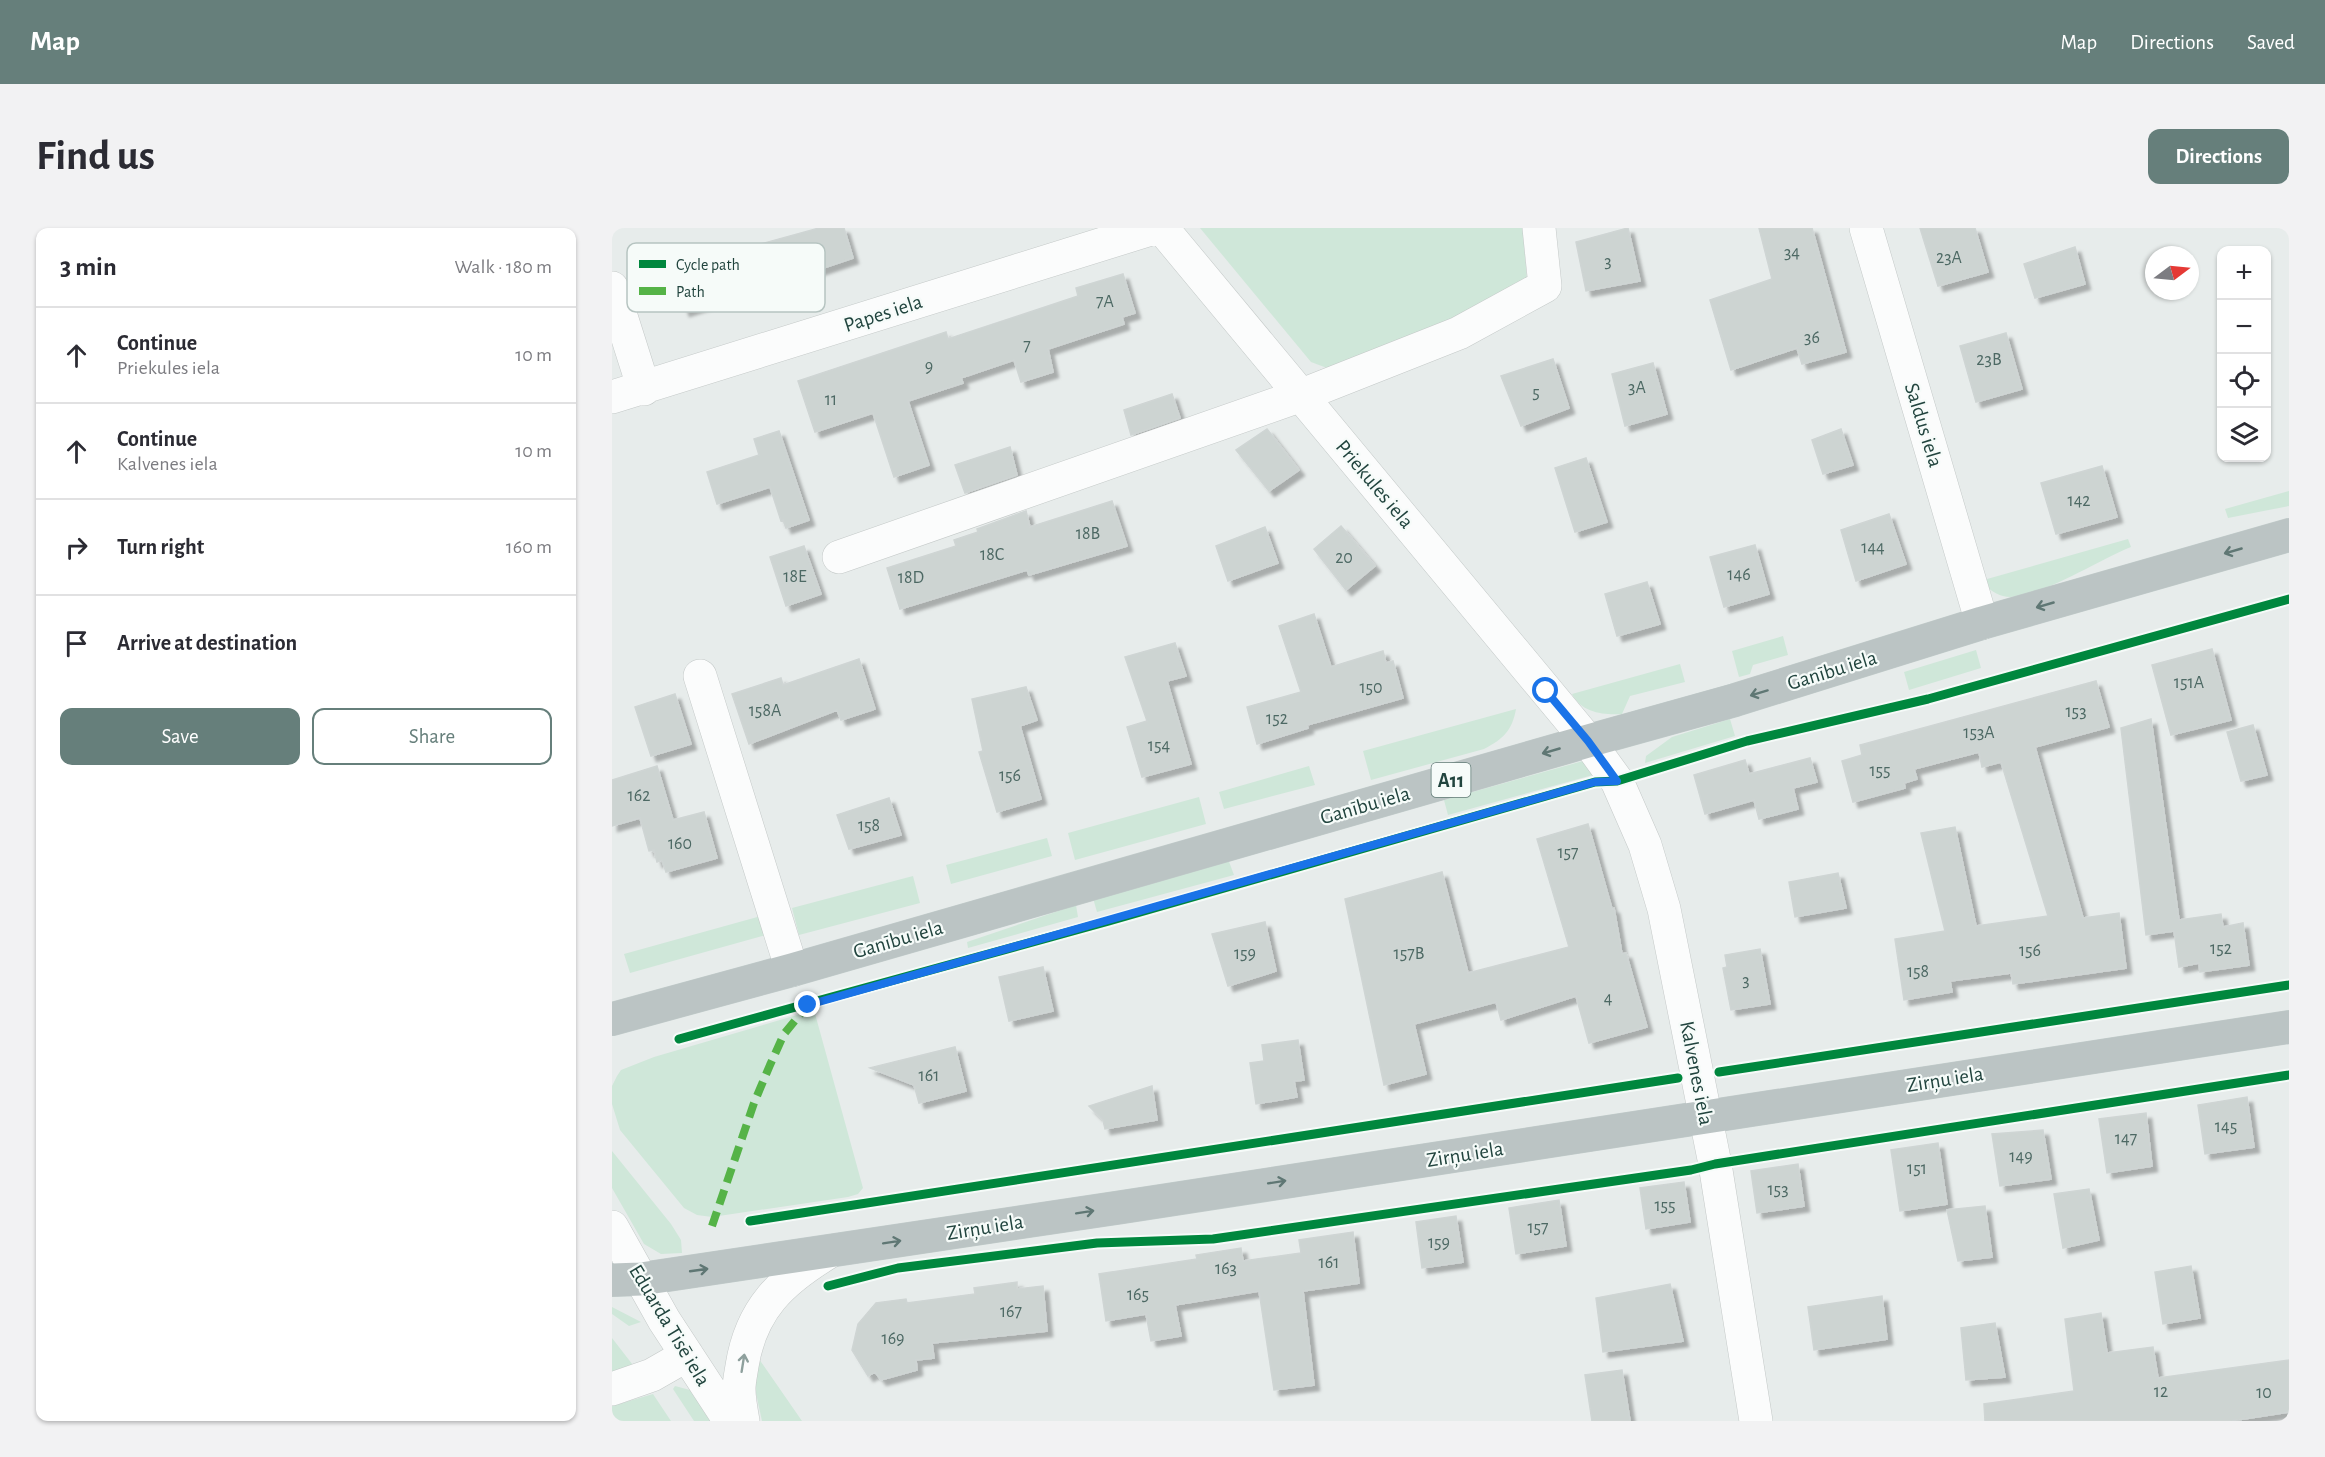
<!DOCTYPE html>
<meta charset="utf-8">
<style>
:root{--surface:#fff;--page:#f2f2f3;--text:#2b2b33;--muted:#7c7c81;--line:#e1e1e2;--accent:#667f7b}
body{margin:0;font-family:"Alegreya Sans",sans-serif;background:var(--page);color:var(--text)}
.controls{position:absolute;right:18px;top:18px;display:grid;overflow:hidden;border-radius:12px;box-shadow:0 2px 4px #0004}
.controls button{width:54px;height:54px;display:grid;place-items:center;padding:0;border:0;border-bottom:2px solid var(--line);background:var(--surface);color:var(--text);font:30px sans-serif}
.compass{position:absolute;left:1533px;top:18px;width:54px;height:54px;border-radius:50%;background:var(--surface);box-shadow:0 2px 4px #0004;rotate:74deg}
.stop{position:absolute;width:18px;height:18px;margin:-14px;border:4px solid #1a73e8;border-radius:50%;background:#fff}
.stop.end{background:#1a73e8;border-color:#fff;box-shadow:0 2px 6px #0008}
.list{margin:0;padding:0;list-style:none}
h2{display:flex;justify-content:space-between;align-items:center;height:78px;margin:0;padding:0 24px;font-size:26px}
h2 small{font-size:20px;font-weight:400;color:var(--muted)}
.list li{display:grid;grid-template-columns:39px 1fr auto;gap:18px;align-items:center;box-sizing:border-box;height:96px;padding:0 24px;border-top:2px solid var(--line)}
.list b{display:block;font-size:22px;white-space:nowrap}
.list p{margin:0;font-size:20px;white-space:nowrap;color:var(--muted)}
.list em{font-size:20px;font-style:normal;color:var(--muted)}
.actions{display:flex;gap:12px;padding:18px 24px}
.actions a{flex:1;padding:14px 0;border:2px solid var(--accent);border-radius:12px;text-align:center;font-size:21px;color:var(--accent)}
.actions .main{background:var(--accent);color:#fff}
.icon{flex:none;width:33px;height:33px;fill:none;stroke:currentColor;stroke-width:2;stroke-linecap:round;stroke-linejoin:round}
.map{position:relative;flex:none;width:1677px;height:1193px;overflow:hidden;border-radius:12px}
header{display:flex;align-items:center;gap:36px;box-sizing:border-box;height:84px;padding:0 30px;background:var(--accent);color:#fff}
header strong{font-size:28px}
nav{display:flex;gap:33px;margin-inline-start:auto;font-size:21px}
.intro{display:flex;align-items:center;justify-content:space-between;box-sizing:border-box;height:144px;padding:0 36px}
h1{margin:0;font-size:42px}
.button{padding:15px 27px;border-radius:12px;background:var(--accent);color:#fff;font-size:21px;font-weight:700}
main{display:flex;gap:36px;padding:0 36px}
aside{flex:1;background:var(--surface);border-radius:12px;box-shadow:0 2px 4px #0004}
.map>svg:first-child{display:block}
.green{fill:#cfe7d9}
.building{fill:#cdd4d2;stroke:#cfd5d4;stroke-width:1.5;filter:url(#shadow)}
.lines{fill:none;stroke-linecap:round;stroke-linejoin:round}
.minor-casing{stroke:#c4c9c8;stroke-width:34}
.highway-casing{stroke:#c1cbca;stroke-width:34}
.minor{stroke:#fbfcfc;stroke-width:33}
.highway{stroke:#bbc4c4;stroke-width:33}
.quiet{stroke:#55b347;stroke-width:8;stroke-dasharray:15 8;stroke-linecap:butt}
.cycleway-casing{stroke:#f6fbf9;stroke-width:13}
.cycleway{stroke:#00873e;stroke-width:9}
.oneway{stroke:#5f7774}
.oneway2{stroke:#8ea09d}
.route{stroke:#1a73e8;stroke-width:8}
.labels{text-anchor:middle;stroke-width:4.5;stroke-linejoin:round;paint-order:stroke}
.number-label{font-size:18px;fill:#4d6964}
.shield{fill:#f6fbf9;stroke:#617b76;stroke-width:1.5}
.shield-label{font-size:20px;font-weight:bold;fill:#21443e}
.street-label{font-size:21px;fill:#21443e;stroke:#f6fbf9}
.key{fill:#f6fbf9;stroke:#b6c4c1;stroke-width:1.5}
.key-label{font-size:16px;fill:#21443e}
</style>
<header>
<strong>Map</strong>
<nav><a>Map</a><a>Directions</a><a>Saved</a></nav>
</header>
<div class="intro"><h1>Find us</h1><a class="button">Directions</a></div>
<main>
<aside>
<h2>3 min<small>Walk · 180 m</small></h2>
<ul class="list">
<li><svg class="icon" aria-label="ahead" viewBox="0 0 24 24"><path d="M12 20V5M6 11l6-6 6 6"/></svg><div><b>Continue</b><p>Priekules iela</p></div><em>10 m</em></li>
<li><svg class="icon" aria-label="ahead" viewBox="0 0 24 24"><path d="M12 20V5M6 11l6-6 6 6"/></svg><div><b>Continue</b><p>Kalvenes iela</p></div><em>10 m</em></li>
<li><svg class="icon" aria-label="right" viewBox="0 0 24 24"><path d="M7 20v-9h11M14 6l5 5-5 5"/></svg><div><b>Turn right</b></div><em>160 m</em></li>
<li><svg class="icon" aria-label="arrive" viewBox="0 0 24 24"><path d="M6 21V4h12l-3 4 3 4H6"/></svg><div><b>Arrive at destination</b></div></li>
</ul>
<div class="actions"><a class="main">Save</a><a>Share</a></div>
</aside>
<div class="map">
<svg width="1677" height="1193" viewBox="0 0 1677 1193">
<defs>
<filter id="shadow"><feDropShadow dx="5.5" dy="5.5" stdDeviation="1.5" flood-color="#0004"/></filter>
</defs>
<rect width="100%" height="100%" fill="#e7eceb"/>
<path class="green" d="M588 0H911L915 53 833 98 723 143 699 134Z
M1677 263V278L1616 290 1613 281Z
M1516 311 1519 319C1489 330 1420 376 1391 368 1382 366 1374 358 1368 353Z
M1171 408 1176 427 1141 437 1138 446 1127 449 1120 423Z
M1364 422 1369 440 1297 462 1292 444Z
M1068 436 1073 454 1018 468 1010 486C991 487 970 485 960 466Z
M904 481C900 503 891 511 872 521L759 552 751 523Z
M1118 491 1123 508 1033 535 1034 528 1060 509Z
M971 533 981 547 836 587 832 572Z
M697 538 703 557 612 581 607 564Z
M587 569 594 596 463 632 456 605Z
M435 610 440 628 339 656 334 637Z
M616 631 622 647 485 684 481 670Z
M301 648 308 675 187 707 180 680Z
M464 677 466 689 356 720 355 714Z
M149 688 154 707 18 745 12 726Z
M202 782 251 960 246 966 236 969 100 989 85 987 72 980 8 902 0 876V858L5 848 9 842 42 829Z
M0 923 59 996 69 1012 70 1025 49 1026 32 1016 0 960Z
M0 1079 29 1094 17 1098 0 1086Z
M0 1110 24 1141 0 1148Z
M147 1131 190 1193H150L142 1156Z
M63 1158 78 1162 98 1193H82L61 1161Z
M41 1166 59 1193H0V1178Z"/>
<path class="building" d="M207 0H232L241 30 167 55 164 44 108 62 110 71 72 83 60 46 95 35 94 31Z
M1016 0 1028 53 974 63 964 14Z
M1147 0H1200L1234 124 1190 136 1185 120 1119 142 1098 72 1160 51Z
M1308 0H1363L1376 44 1326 58Z
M1463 19 1473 56 1423 70 1412 36Z
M511 46 523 85 510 89 512 96 436 121 441 144 409 154 402 132 349 150 351 155 296 173 317 237 282 249 261 185 203 204 186 153 334 104 336 111 466 68 464 60Z
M1394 105 1410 161 1364 174 1348 118Z
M941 131 957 180 909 198 889 148Z
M1041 135 1055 186 1013 198 1000 146Z
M560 166 568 190 519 207 512 182Z
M655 201 687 242 657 263 624 222Z
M1229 201 1241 237 1211 246 1200 212Z
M167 203 197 292 174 300 171 292 169 293 158 259 105 276 95 244 147 227 142 211Z
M398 219 405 247 353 265 343 237Z
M974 230 995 294 963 304 943 240Z
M1490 238 1505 289 1444 306 1429 255Z
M500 273 515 318 417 347 415 342 288 381 275 340 344 318 342 312 366 304 365 301 414 283 418 299Z
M1277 286 1294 336 1244 353 1229 302Z
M729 298 763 338 734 362 702 321Z
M653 299 666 335 616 353 604 318Z
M1143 317 1157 366 1112 379 1098 329Z
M192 318 209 366 174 378 158 329Z
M1035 354 1048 396 1005 408 993 366Z
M702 386 719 439 771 423 774 435 781 433 791 470 695 497 696 500 645 516 635 479 689 464 667 398Z
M563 415 574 448 555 453 579 536 530 549 515 499 535 493 513 429Z
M1600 421 1619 492 1559 507 1540 437Z
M247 431 263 481 229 492 225 482 137 516 120 466 169 450 171 457Z
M1484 453 1497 499 1423 519 1471 690 1507 685 1514 740 1401 756 1399 745 1338 753 1340 764 1292 772 1283 711 1333 703 1309 605 1343 599 1364 698 1436 688 1389 534 1370 539 1367 524 1302 541 1305 551 1292 555 1293 560 1241 574 1230 533 1250 527 1248 517Z
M414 459 425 492 408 498 429 571 385 584 367 524 371 523 360 471Z
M63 466 79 516 39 528 23 479Z
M1539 491 1567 692 1609 686 1611 699 1631 695 1637 737 1588 744 1587 735 1567 739 1562 703 1534 707 1509 500Z
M1641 497 1655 547 1629 553 1615 504Z
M1198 530 1205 554 1181 560 1186 581 1147 591 1142 572 1093 586 1082 547 1133 532 1137 546Z
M45 538 61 592 92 584 105 630 54 644 50 632 45 634 42 622 37 623 28 590 0 598V552Z
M277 570 289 607 237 621 225 587Z
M976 596 1000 681 1002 680 1010 726 1014 725 1035 799 977 815 964 768 889 792 884 774 802 796 814 846 772 857 733 671 830 644 856 745 957 719 925 611Z
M1226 645 1234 680 1183 689 1177 654Z
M653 694 664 743 616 758 600 706Z
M1148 721 1158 776 1119 782 1111 740 1115 739 1113 727Z
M431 739 441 783 397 793 387 749Z
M686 812 692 852 682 853 685 869 644 876 638 835 652 833 650 817Z
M343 819 354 863 307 875 302 857 258 840Z
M540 858 545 892 493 901 491 892 477 878Z
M1635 869 1642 919 1593 926 1586 877Z
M1534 885 1540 938 1495 945 1487 891Z
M1431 902 1439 951 1388 958 1380 906Z
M1326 915 1335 976 1288 983 1279 922Z
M1186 936 1192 978 1145 985 1139 943Z
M1072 954 1078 994 1034 1001 1028 960Z
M1477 961 1487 1012 1451 1020 1442 966Z
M947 972 954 1018 904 1026 897 980Z
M1373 978 1380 1029 1346 1033 1335 982Z
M844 988 851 1034 810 1040 804 994Z
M741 1004 747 1055 691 1063 702 1157 662 1162 647 1063 563 1077 569 1108 539 1113 534 1086 494 1093 487 1046 585 1031 584 1027 629 1020 631 1033 689 1025 687 1012Z
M1579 1038 1588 1090 1551 1096 1543 1044Z
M405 1054V1061L431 1058 435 1103 320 1115 322 1130 304 1132 305 1142 269 1152 263 1144 256 1148 240 1122 246 1096 264 1075 294 1071 295 1075 363 1066 362 1060Z
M1058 1056 1071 1113 991 1124 984 1070Z
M1270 1068 1275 1111 1202 1122 1196 1079Z
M1489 1085 1495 1125 1541 1119 1546 1150 1677 1132V1184L1619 1193H1373L1372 1176 1462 1163 1453 1091Z
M1383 1095 1393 1149 1354 1152 1349 1100Z
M1010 1142 1018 1193H980L973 1147Z"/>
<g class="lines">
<g class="minor-casing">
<path id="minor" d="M550 0 976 513 1005 553 1033 617 1052 681 1103 936 1144 1193
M1254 0 1370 395
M0 60 32 161
M0 169 542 0
M227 329 690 167 847 105 933 58 927 0
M88 448 180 742
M0 999 52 1092 118 1193
M0 1161 40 1147 75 1127
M131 1193C129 1182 127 1171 127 1161 127 1153 129 1145 130 1138 139 1081 169 1053 217 1024"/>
</g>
<g class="highway-casing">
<path id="highway" d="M0 791 180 742 976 513 1123 472 1370 395 1677 307
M0 1052 29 1051C579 971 1128 882 1677 799"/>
</g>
<use href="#minor" class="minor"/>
<use href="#highway" class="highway"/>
<path class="quiet" d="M100 998 142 875 158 837 172 806 196 777"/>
<g class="cycleway-casing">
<path id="cycleway" d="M67 811 497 693 983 554 1005 553 1135 513 1316 471 1677 371
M1107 844 1677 757
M138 993 1066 850
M216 1058 286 1040 485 1015 601 1011 1079 942 1103 936 1677 847"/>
</g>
<use href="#cycleway" class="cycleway"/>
</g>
<defs><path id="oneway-shaft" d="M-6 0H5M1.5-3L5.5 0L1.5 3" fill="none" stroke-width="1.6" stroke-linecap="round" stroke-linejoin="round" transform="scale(1.5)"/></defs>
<g class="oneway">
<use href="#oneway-shaft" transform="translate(1621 323) rotate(164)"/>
<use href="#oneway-shaft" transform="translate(1433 377) rotate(164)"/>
<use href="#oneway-shaft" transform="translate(1147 465) rotate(163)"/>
<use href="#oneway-shaft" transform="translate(939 523) rotate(164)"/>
<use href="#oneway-shaft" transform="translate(665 954) rotate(-9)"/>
<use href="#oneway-shaft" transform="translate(473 984) rotate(-9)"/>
<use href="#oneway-shaft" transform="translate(280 1014) rotate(-9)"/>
<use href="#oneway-shaft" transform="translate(87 1042) rotate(-8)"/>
</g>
<use class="oneway2" href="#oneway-shaft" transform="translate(131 1135) rotate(-81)"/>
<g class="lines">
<path class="route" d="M196 777 983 554 1005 553 976 513 934 463"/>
</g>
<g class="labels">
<g class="number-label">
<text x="1180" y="30">34</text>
<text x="1337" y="35">23A</text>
<text x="996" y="39">3</text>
<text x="493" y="79">7A</text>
<text x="1200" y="115">36</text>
<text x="415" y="123">7</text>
<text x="1377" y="137">23B</text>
<text x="317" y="144">9</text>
<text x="1025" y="165">3A</text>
<text x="924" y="170">5</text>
<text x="219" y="177">11</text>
<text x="1467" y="278">142</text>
<text x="476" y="311">18B</text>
<text x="1261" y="325">144</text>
<text x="380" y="332">18C</text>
<text x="732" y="335">20</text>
<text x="1127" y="352">146</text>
<text x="183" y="354">18E</text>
<text x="299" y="355">18D</text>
<text x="1577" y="460">151A</text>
<text x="759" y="465">150</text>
<text x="153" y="488">158A</text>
<text x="1464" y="489">153</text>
<text x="665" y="496">152</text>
<text x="1367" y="510">153A</text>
<text x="547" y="523">154</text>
<text x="1268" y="548">155</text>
<text x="398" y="553">156</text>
<text x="27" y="573">162</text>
<text x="257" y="603">158</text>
<text x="68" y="621">160</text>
<text x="956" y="630">157</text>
<text x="1609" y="726">152</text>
<text x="1418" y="728">156</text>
<text x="633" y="731">159</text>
<text x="797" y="731">157B</text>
<text x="1306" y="749">158</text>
<text x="1134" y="758">3</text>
<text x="996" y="776">4</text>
<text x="317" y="853">161</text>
<text x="1614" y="904">145</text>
<text x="1514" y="916">147</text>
<text x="1409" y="934">149</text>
<text x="1305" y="946">151</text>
<text x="1166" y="967">153</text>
<text x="1053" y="983">155</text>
<text x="926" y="1005">157</text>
<text x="827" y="1020">159</text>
<text x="717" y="1040">161</text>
<text x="614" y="1046">163</text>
<text x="526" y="1072">165</text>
<text x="399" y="1089">167</text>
<text x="281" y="1116">169</text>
<text x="1549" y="1169">12</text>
<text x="1652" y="1170">10</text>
</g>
<rect class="shield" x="819.5" y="535" width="39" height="34" rx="4.5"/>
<g class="shield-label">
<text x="839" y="559">A11</text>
</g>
<g class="street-label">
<text transform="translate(271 85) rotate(-18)" y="7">Papes iela</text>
<text transform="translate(1312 197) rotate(73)" y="7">Saldus iela</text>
<text transform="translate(763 256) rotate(50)" y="7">Priekules iela</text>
<text transform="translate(1220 442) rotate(-17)" y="7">Ganību iela</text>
<text transform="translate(753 577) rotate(-16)" y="7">Ganību iela</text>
<text transform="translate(286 711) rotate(-16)" y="7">Ganību iela</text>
<text transform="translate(1085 845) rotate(79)" y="7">Kalvenes iela</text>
<text transform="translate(1333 851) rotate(-9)" y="7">Zirņu iela</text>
<text transform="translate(853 926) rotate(-9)" y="7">Zirņu iela</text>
<text transform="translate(373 999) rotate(-9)" y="7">Zirņu iela</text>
<text transform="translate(58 1097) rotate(59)" y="7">Eduarda Tisē iela</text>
</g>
</g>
<rect x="15" y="15" width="198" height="69" rx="9" class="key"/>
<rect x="27" y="32" width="27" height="8" fill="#00873e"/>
<rect x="27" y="59" width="27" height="8" fill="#55b347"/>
<g class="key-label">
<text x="64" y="42">Cycle path</text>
<text x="64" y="69">Path</text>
</g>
</svg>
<div class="controls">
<button>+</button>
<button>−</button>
<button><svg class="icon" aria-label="locate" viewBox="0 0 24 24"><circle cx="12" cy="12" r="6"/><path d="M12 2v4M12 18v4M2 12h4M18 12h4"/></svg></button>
<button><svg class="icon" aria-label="layers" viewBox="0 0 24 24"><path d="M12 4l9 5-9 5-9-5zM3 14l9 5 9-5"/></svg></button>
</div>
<svg class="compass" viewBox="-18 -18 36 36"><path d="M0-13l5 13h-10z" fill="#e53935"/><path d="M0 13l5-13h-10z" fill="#7c7c81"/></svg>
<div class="stop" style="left:934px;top:463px"></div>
<div class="stop end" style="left:196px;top:777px"></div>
</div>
</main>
